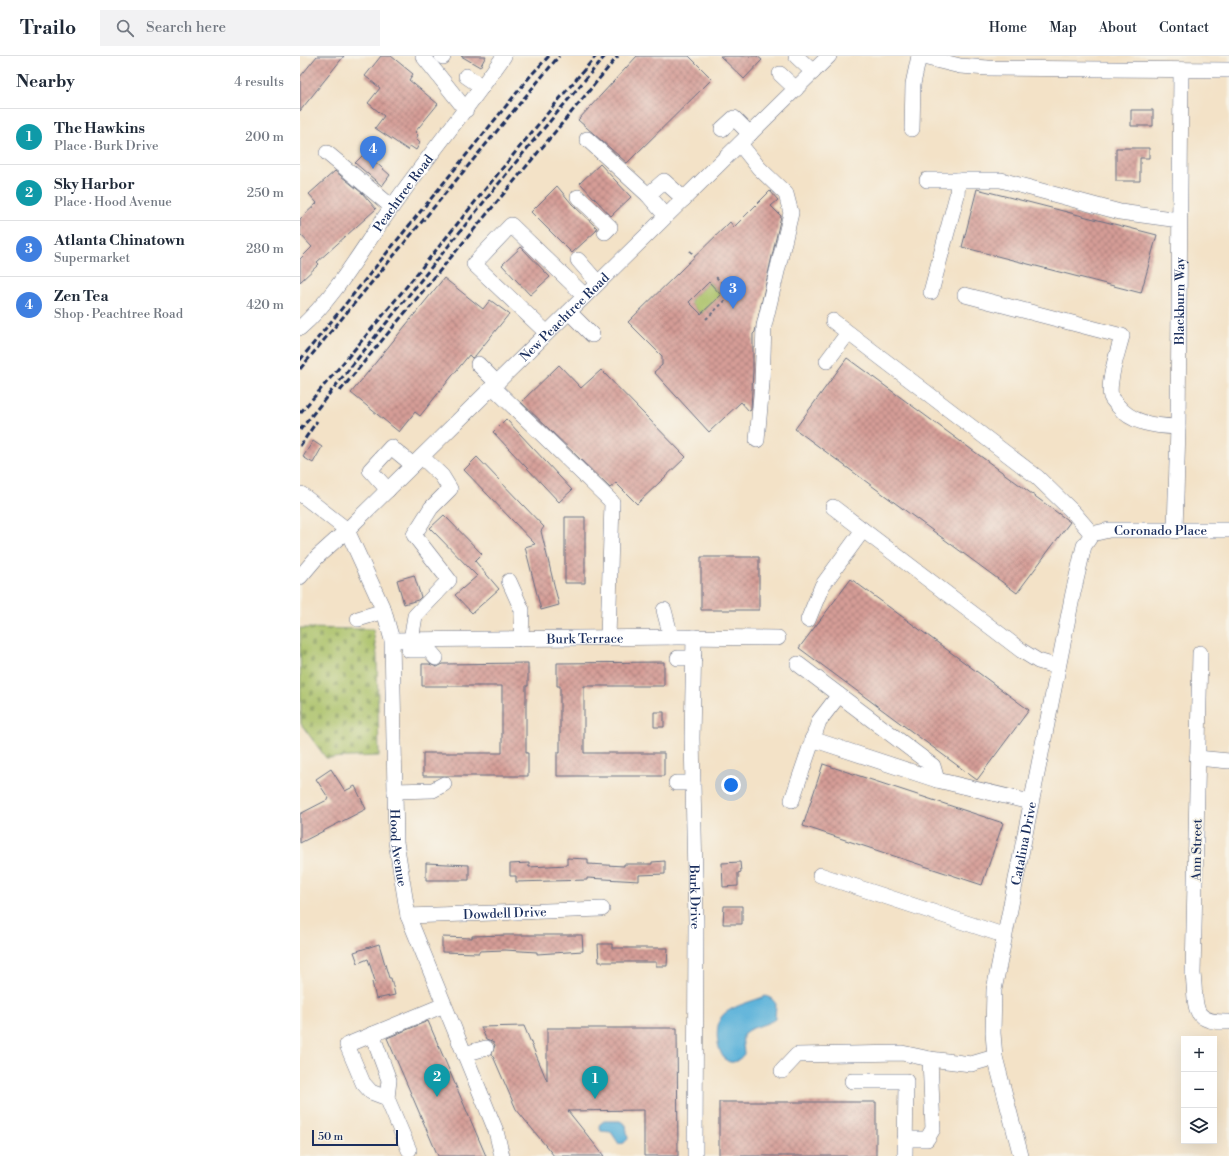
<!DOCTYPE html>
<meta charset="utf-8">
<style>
:root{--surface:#fff;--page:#f2f2f3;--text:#1f2937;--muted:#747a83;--line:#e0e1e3;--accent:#111827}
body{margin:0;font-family:"Libre Bodoni",serif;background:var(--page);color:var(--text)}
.controls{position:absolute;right:12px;bottom:12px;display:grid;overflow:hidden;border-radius:0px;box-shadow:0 4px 16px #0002}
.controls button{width:36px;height:36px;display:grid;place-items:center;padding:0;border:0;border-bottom:1px solid var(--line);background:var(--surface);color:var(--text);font:20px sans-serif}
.scale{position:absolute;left:12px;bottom:10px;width:86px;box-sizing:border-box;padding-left:4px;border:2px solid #1b2f5e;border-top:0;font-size:11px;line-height:14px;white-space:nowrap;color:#1b2f5e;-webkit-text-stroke:3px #f7f3e8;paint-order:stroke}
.you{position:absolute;left:431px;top:729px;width:14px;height:14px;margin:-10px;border:3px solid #fff;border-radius:50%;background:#1a73e8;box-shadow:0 0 0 6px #1a73e833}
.badge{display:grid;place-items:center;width:26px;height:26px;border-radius:50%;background:var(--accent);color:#fff;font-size:13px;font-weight:700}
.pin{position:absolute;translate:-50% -33px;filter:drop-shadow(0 1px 2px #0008)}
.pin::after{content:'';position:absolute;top:21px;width:14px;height:12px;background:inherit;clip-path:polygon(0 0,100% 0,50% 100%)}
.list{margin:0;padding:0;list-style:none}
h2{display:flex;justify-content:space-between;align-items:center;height:52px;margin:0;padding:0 16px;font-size:17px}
h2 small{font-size:13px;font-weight:400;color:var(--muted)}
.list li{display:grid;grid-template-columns:26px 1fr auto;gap:12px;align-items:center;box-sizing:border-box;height:56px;padding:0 16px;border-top:1px solid var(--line)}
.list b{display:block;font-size:15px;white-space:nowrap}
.list p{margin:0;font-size:13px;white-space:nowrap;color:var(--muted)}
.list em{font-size:13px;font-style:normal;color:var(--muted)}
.icon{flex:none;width:22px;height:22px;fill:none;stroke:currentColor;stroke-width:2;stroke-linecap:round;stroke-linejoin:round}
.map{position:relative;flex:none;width:929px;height:1100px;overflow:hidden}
header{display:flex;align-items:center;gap:24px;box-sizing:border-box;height:56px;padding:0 20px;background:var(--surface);border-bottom:1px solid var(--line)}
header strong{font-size:19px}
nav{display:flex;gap:22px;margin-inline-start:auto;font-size:14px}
.search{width:280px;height:36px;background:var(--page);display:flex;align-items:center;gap:10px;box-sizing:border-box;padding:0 14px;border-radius:0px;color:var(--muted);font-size:15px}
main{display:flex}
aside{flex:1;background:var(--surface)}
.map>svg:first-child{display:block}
.green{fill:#a7bf64;stroke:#617761}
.cemetery{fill:url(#cemetery-stones);stroke:#617761}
.water{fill:#5eb4da;stroke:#3c729c}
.building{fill:url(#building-cross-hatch);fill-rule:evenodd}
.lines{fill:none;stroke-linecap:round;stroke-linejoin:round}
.minor-casing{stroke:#676e83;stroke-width:16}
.path{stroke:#676e83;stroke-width:2;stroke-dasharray:3 3;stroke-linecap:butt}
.minor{stroke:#fff;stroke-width:15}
.rail{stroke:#1b2f5e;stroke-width:3;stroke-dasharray:6 3;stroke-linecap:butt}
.labels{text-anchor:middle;stroke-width:3.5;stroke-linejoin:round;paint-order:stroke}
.street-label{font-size:13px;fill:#1b2f5e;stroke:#f7f3e8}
</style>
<header>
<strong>Trailo</strong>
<div class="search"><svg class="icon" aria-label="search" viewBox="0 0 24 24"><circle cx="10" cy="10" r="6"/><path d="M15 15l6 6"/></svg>Search here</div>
<nav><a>Home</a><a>Map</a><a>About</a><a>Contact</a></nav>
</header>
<main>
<aside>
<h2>Nearby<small>4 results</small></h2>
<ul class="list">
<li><span class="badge" style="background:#0f9aa8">1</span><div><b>The Hawkins</b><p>Place · Burk Drive</p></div><em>200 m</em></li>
<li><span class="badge" style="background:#0f9aa8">2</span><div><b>Sky Harbor</b><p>Place · Hood Avenue</p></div><em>250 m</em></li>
<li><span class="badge" style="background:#3f7fe0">3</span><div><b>Atlanta Chinatown</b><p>Supermarket</p></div><em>280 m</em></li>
<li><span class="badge" style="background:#3f7fe0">4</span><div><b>Zen Tea</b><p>Shop · Peachtree Road</p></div><em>420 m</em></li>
</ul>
</aside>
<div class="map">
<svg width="929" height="1100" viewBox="0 0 929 1100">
<defs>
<pattern id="cemetery-stones" width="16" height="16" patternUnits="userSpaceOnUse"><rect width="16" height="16" fill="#a7bf64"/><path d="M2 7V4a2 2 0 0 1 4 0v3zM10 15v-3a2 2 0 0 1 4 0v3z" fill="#879c56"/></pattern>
<pattern id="building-cross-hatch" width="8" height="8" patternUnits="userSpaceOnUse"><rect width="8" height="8" fill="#d59d96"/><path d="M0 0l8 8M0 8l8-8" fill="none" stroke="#ac807e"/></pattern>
</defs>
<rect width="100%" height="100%" fill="#f7f3e8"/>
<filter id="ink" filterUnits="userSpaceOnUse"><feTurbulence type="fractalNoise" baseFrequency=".025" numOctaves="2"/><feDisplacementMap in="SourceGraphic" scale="8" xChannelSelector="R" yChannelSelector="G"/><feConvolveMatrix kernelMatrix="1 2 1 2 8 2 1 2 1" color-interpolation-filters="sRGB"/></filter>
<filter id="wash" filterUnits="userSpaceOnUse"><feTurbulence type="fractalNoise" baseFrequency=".012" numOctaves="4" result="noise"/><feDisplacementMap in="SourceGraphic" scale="16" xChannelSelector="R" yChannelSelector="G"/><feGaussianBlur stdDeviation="0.9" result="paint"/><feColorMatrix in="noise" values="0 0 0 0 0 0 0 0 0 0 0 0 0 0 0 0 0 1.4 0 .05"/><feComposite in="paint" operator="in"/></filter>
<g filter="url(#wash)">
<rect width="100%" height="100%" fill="#f3e2c7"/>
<path class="green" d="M409 226 421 239 401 258 391 248V244Z"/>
<path class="cemetery" d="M0 572 73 573 77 599 79 700 26 702 1 668Z"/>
<path class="water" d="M466 940 472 943 476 948 475 963C468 969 446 972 444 978 441 983 444 992 444 998 421 1027 408 970 425 957 436 949 453 945 466 940Z
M304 1065H320L326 1069 328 1083 324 1087 319 1088 311 1076 301 1075 299 1069Z"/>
<g id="blocks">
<path class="building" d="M17 0H44L0 55V21Z
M81 0H91L113 18 109 24 138 48 115 76 118 79 116 83 120 87 116 94 110 90 108 94 75 72 84 60 68 47 80 32 65 20Z
M161 0H186L180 11Z
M337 0H389L412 23 327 107 278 64Z
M420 0H457L462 4 444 23Z
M831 54H853V70H831Z
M816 92H849V102H840V125H816Z
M65 97 90 119 82 130 55 107Z
M300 108 331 141 311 160 280 127Z
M35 115 62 137 76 153 17 206 19 208 0 226V203L12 191 0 178V163L17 147 9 138Z
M257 130 272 148 297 172 296 175 272 197 231 156Z
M677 133 857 179 841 237 662 191Z
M470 135 478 144 471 150 481 160 455 276 453 278V314L451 354 449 355 441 346 409 376 354 316 362 309V300L328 266 430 166 434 171ZM409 226 421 239 401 258 389 246Z
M221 191 250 221 230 239 202 209Z
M144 222 183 253 190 244 209 258 175 300 172 302 169 299 120 360 115 356 99 376 51 337Z
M547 302 770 466 717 537 495 373Z
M259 309 281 332 301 314 386 401 337 448 316 427 310 432 221 346Z
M206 363 272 434 259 446 193 376Z
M13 385 22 391 13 407 3 401Z
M177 401 244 471 241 475 259 549 241 554 225 491 235 488 164 414Z
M144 459 182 498 175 505 199 533 172 557 155 539 177 520 130 472Z
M265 461H285V527H265Z
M401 501H459V554H401Z
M114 519 121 541 118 544 104 548 97 524Z
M551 523 729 654 677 724 499 592Z
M364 606V630H284V697H364V720H257V697H260V630H257V607Z
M228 607V630H226V697H228V720H123V697H202V630H122V608H129L137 611 143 608Z
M354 656H364V671H354Z
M523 708 703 767 682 829 503 770Z
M31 713 45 735 55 730 66 753 0 787V758L29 743 16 723Z
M267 802 288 803V808L324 810V808H352V806L365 805V818L339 819V825L287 822V824L216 826V820H210V808L229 807V811L267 809Z
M440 806 441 816 438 817V830L423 831 422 807Z
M126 807 169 809V824H126Z
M424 850H442V868H423Z
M206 879H282L283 895 237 898V896L205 894 179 895V897L142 896V881L172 882V880Z
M79 888 89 922H91L95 939 76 943 72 926 75 925 68 903 58 907 54 896Z
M298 888H312V892H368L367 910H356V906H299Z
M128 965 186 1100H138L87 982Z
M224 970 247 1025V972H377L378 1100H344V1054L268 1055 304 1100H254L216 1053 192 998 195 989 192 985 186 983 181 971Z
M419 1046H576V1100H419Z"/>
</g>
</g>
<g filter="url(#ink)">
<use href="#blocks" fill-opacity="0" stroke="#676e83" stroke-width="1"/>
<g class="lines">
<g class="minor-casing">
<g id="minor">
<path d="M123 0 166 54"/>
<path d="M142 0 143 1"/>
<path d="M496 0 513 16"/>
<path d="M619 0 660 10 688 12 929 14"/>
<path d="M480 18 496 33"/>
<path d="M166 20 182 31"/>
<path d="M422 73 434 62 450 78"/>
<path d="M612 73 613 28 619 0"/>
<path d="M287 83 348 139 364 125 384 143"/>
<path d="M440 88 459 112 486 138 491 157 464 270 462 328 457 384"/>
<path d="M27 97 92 151"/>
<path d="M627 124H701L820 156 879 164"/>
<path d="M348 139 366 160"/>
<path d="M278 141 310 171 305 176"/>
<path d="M278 204 298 227"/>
<path d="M631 236 657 139 658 124"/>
<path d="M665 239 822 280C818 296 807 326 811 341 812 344 815 346 817 349 832 368 855 370 878 371"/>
<path d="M269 256 292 279"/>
<path d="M533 265 737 421 774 457 792 478"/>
<path id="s1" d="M0 272C37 239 62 192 92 151 128 100 168 52 204 0"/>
<path d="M247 277 174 208 211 169 285 240"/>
<path d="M527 305 548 277"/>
<path d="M178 308 197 327"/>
<path d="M193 331 312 446 308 582"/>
<path d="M96 395 113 409"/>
<path d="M88 434 70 414 91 391"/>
<path id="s2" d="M0 439 1 438 47 474 84 555 92 584 96 786 108 860 196 1075 202 1100"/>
<path d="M533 451 722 595 738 605 758 611"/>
<path id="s3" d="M875 475 878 371 881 14"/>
<path id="s4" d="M792 478 809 474H929"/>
<path id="s5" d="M0 521 17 501 47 474 529 0"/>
<path d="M209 525 222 554 221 583"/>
<path d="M364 554 371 581"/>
<path d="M58 563 84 555"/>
<path d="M508 564 522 530 563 474"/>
<path id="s6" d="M394 581 392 682 396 866 395 1100"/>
<path id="s7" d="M92 584 379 581 478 582"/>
<path d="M111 584 115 560 149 524 114 479 131 452 150 433 142 420 122 401"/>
<path d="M109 594H129L136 602"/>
<path d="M900 597 893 918C897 950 889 967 929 966"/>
<path d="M378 602H394"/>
<path d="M498 608 633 710 637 724 730 746"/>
<path d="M512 683 637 724"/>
<path d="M897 702 929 705"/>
<path d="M376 727H393"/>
<path d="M95 735 133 734 144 728"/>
<path d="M492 744 519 665 539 639"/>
<path d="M520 819 703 879"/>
<path id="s8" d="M108 860 302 853"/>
<path d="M72 978 89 1024 87 1042"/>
<path d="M164 998 186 992"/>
<path d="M482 1015 497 999 602 997 630 1003 671 1008 695 1001"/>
<path d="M552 1025H606L605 1100"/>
<path d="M605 1083H627L633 1073 630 1003"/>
<path d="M109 1094 87 1042 71 1036 63 1027 47 989 144 949"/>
<path id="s9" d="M721 1100 695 1001 693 977 694 934 773 537 784 490 792 478"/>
</g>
</g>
<path class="path" d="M390 195 395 200
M406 263 429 241V234L415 220"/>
<use href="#minor" class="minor"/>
<path class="rail" d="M0 304 232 18 249 0
M0 313 259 0
M40 335 318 0
M0 357C102 241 195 117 296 0
M0 374 229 90 305 0
M0 390 17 365"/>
</g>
</g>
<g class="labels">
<g class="street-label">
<text dy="5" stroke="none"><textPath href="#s1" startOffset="170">Peachtree Road</textPath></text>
<text dy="5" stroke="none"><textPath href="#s3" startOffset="230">Blackburn Way</textPath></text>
<text dy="5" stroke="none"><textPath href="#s5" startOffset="371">New Peachtree Road</textPath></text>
<text dy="5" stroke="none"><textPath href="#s4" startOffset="69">Coronado Place</textPath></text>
<text dy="5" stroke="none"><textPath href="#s7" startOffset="193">Burk Terrace</textPath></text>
<text dy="5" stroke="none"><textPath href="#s9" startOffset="319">Catalina Drive</textPath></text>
<text dy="5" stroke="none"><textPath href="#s2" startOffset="387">Hood Avenue</textPath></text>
<text transform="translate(896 794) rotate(-89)" y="5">Ann Street</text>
<text dy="5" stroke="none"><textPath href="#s6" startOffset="260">Burk Drive</textPath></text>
<text dy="5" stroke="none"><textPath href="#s8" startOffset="97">Dowdell Drive</textPath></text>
</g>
</g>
</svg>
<div class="controls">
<button>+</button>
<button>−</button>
<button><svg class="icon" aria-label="layers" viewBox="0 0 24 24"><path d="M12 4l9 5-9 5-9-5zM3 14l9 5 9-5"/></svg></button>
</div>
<div class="scale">50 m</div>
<div class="you"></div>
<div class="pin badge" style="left:295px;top:1043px;background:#0f9aa8">1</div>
<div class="pin badge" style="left:137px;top:1041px;background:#0f9aa8">2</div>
<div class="pin badge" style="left:433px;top:253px;background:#3f7fe0">3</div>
<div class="pin badge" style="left:73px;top:113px;background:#3f7fe0">4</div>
</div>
</main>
